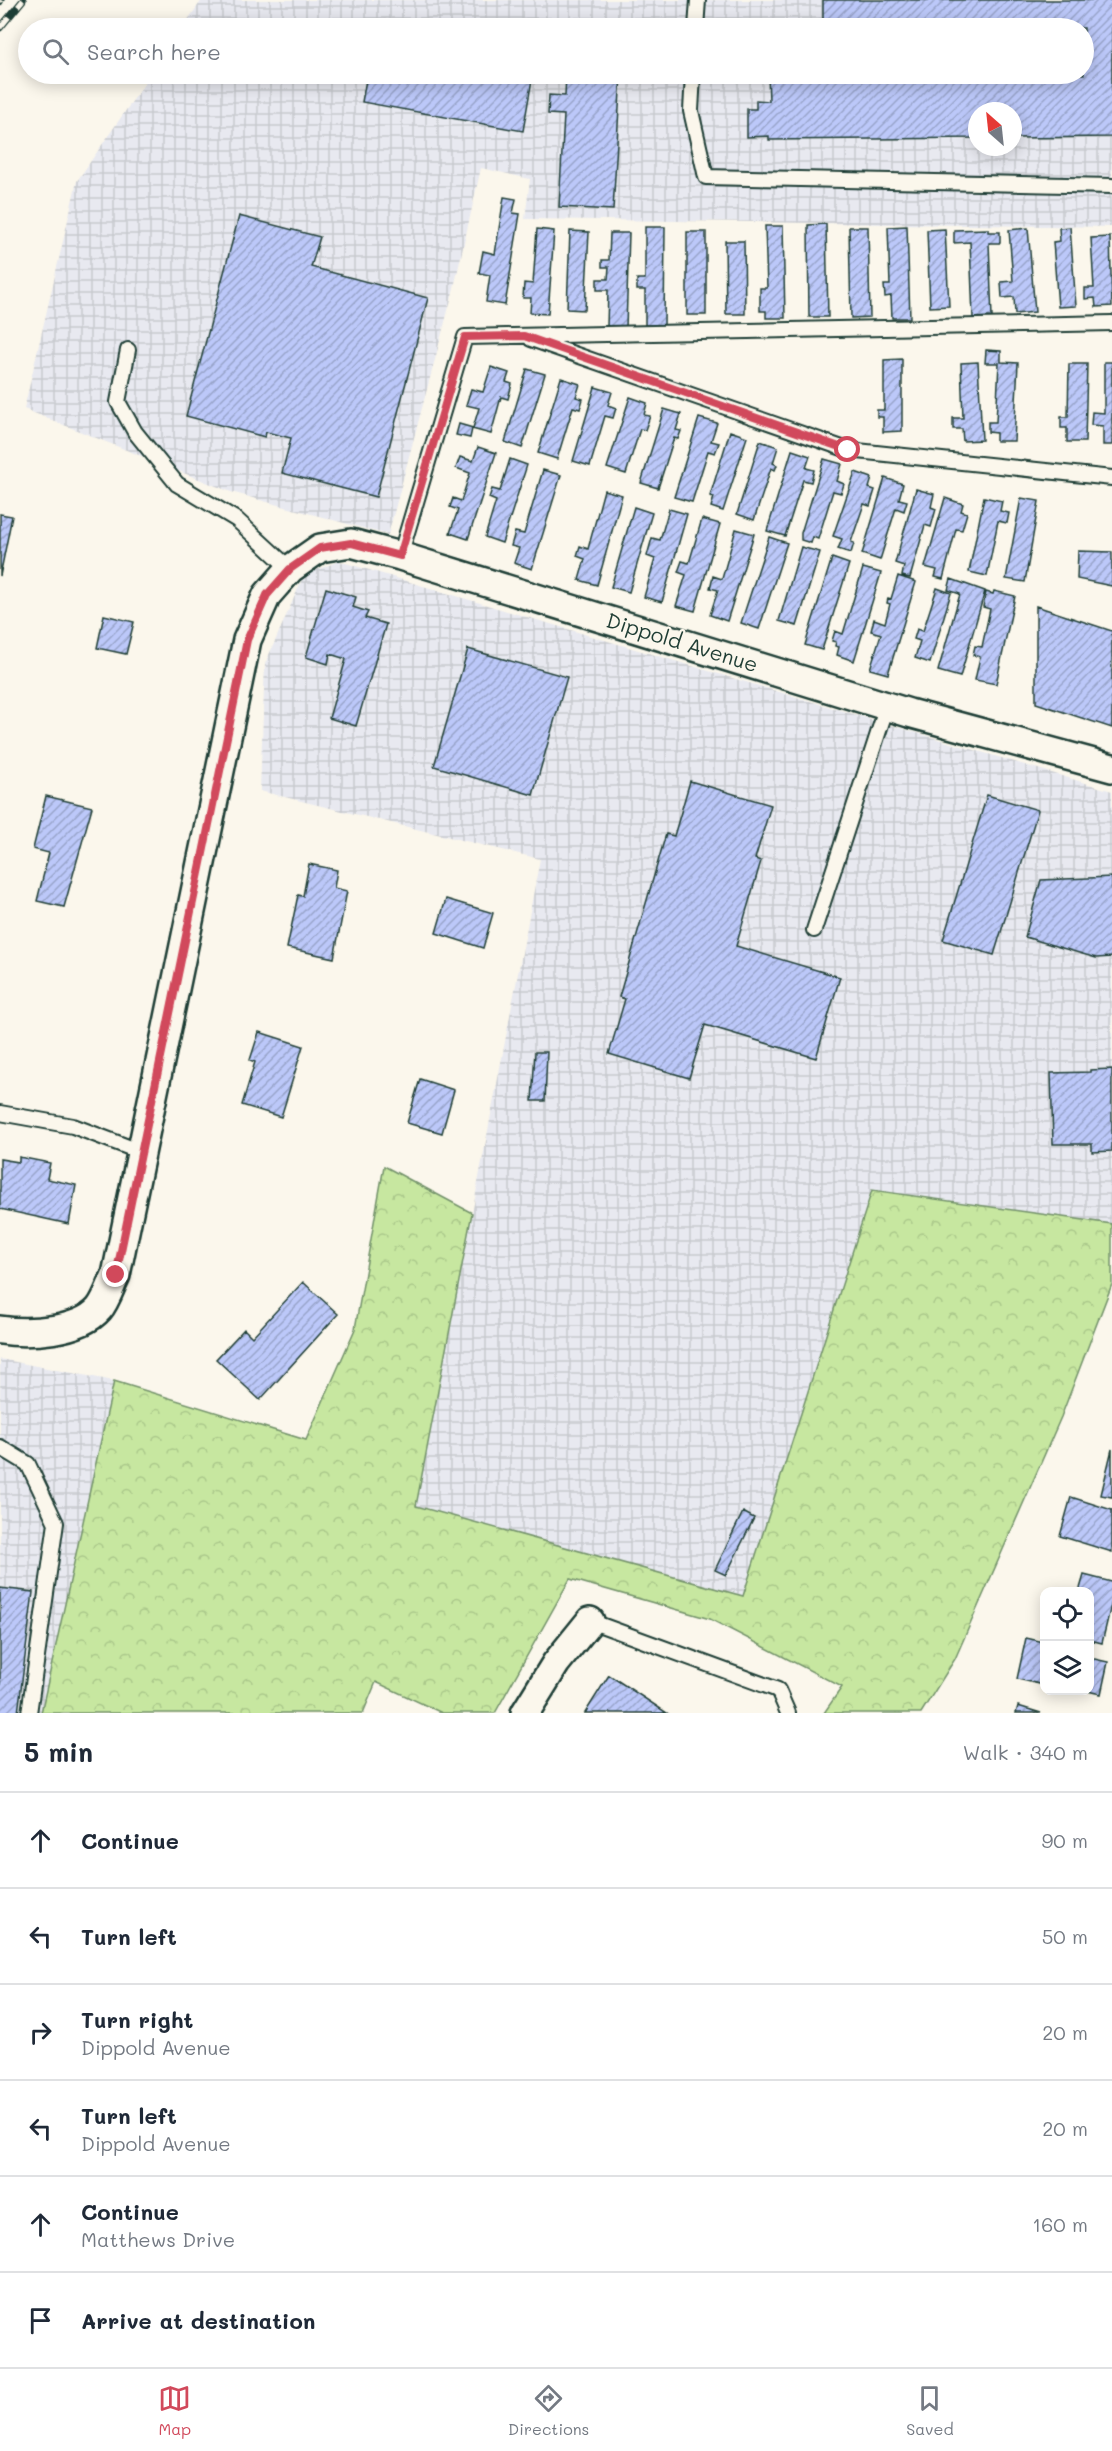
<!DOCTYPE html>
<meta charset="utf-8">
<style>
:root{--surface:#fff;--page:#f6f6f7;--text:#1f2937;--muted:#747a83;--line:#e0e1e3;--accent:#d1495b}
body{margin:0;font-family:Mali,sans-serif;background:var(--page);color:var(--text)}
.controls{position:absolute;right:18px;bottom:18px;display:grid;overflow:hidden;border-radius:12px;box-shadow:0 3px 15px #0003}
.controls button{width:54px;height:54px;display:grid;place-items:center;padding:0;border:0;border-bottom:2px solid var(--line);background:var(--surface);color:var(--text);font:30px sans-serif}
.compass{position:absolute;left:968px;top:102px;width:54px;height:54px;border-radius:50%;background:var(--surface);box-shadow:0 3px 15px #0003;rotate:333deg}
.stop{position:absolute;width:18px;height:18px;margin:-14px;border:4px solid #d1495b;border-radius:50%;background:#fff}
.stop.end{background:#d1495b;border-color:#fff;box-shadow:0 2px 6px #0008}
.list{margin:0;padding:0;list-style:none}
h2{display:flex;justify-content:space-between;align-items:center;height:78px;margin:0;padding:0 24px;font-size:26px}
h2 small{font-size:20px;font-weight:400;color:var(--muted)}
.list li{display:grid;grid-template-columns:39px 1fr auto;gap:18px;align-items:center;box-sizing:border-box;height:96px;padding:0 24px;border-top:2px solid var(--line)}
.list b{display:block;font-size:22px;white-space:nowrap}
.list p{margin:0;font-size:20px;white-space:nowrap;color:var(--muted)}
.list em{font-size:20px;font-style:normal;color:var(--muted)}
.icon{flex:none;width:33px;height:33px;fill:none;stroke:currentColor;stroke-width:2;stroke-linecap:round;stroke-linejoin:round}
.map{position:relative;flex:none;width:1112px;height:1713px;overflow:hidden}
.search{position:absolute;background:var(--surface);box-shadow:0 3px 15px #0003;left:18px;right:18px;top:18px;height:66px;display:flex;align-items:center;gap:15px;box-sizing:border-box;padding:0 21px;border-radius:33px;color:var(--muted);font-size:22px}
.sheet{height:654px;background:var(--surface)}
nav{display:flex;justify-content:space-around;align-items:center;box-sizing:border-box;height:84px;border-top:2px solid var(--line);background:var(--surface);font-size:16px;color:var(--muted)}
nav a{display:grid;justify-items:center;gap:3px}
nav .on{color:var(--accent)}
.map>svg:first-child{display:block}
.industrial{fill:url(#industrial-grid);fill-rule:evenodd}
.forest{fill:url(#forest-crowns);stroke:#73926a;stroke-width:1.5}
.building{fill:url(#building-hatch);stroke:#1f3d34;stroke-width:1.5}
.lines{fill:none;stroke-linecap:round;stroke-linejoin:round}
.service-casing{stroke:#1f3d34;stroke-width:18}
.minor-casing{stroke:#1f3d34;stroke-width:32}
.service{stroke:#fbf7ec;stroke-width:14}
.minor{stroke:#fbf7ec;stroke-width:27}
.rail-casing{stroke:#1f3d34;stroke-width:7}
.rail{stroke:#fbf7ec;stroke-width:4.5;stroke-dasharray:14;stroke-linecap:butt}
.route{stroke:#d1495b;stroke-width:8}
.labels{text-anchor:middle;stroke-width:4.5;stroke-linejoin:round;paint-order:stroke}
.street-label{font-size:21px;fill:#1f3d34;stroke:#fbf7ec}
</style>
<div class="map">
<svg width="1112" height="1713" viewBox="0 0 1112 1713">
<defs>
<pattern id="industrial-grid" width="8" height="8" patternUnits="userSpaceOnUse" patternTransform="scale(1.5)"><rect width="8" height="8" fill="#e8e9f0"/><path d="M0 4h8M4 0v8" fill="none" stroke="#c7c9ce"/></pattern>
<pattern id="forest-crowns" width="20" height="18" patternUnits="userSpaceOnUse" patternTransform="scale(1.5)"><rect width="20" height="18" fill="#c7e7a0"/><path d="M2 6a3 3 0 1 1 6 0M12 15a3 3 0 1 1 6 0" fill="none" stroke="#aac78a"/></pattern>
<pattern id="building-hatch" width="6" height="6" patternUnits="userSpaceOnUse" patternTransform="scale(1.5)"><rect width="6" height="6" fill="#bcc8f9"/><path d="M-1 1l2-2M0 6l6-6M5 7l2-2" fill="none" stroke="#98a4ca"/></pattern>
</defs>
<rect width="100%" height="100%" fill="#fbf7ec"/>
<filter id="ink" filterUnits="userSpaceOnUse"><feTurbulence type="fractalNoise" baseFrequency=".0167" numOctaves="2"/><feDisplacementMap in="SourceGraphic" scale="12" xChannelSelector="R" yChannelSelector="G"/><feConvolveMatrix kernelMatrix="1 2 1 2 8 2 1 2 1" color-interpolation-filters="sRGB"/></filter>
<g filter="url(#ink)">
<path class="industrial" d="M202 0H1112V227L525 219 530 179 481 168 453 292 388 535 231 492 24 409 77 181 151 74H1084V28H182ZM977 111H1013V147H977Z
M339 561 1112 791V1224L872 1190 743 1596 416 1506 540 859 260 791 265 664 304 575Z
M0 1359 114 1381 41 1713H0Z"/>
<path class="forest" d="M384 1166 472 1213 416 1506 743 1596 872 1190 1112 1224V1284L1061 1417 955 1659 921 1713H824L842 1687 710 1619 570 1579 495 1713H442L376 1682 363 1713H41L114 1381 306 1440 355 1329Z"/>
<path class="building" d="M823 0H1112V137L1013 138V111H977V138L769 140V136L747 137V109H756V100L769 101 768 74H1084V28H823Z
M367 74H533L523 131 362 102Z
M566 74H621L613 210 559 207 564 115 548 114 549 95 565 96Z
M504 197 516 199 513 213 520 214 505 305 486 302 490 275 479 273 483 251 495 254Z
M239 216 320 237 311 267 428 298 376 497 282 473 291 438 266 432 265 437 186 416Z
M826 224 828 317H809L808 225Z
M765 226H783L785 318H766V311H760V288H767Z
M907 226 910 318H892L891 296 885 297 884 285H890L888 227Z
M645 227H665L664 326 645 325V290H637V279H645Z
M849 227H868L870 317 851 318Z
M1070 227 1076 306 1058 307 1053 242 1060 241 1059 228Z
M1028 228 1035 312 1015 314 1014 297 1002 298 1001 282 1013 281 1009 230Z
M537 229 554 231 548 314 530 313 531 298H523L524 283 533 284Z
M945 229 949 306 930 307 927 230Z
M988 229V232H1000V243H989L992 317 973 318 970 242 954 243V230Z
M570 231 589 232 585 310 567 309Z
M687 232H706V315H687Z
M610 233H629L626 328 607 327 608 290H597V279H608L609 267H602V260H609Z
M1110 237 1112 306 1096 307 1095 298 1085 299V288H1094L1091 238Z
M725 241H744L745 314H726Z
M986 350 1001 351V362L1018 363 1014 441H996V433L988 432V422H996L999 363H985Z
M902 359V431L883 432V417H877V410H884V360Z
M978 362 982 440 963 441 962 429H953V418H963L961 363Z
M1104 362H1112V445H1103V426L1091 425 1092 412 1104 413Z
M1069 364H1087L1085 442H1067V428H1061V417H1068Z
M491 367 509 373 506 382 512 384 508 399 501 397 491 434 472 429 470 438 456 435 459 424 473 428 479 408 466 405 471 389 483 392Z
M527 369 545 374 522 448 505 442Z
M561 378 580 384 576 397 583 399 580 409 573 407 557 459 538 453Z
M595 387 612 392 608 405 616 408 613 418 605 416 590 466 573 461Z
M630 397 647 403 644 415 650 416 645 430 640 429 626 474 607 468Z
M664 409 681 414 676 430 681 431 678 439 674 438 658 488 641 483Z
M699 418 717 423 711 441 719 443 715 453 708 451 692 502 674 497Z
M730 431 747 437 723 511 711 507 714 497 710 496Z
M760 441 778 447 773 463 777 465 775 470 771 468 754 520 737 514Z
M478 447 496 453 468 539 450 533 458 510 450 507 453 498 461 501 470 473 456 468 460 457 473 461Z
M792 450 810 456 806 468 814 470 811 482 803 480 785 536 767 531Z
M510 459 527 465 502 543 485 537 496 501 489 498 492 489 500 491Z
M824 459 842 464 837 481 844 484 841 493 833 491 818 539 813 537 811 543 801 540V533Z
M543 470 561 475 532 569 514 563 519 548 511 546 515 532 524 534Z
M855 472 872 478 869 488 875 490 870 506 864 504 851 542 854 543 851 553 838 549 842 539 833 536Z
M885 478 903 484 899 499 907 501 904 511 896 508 880 560 862 554Z
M916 489 934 494 931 507 936 509 931 527 925 525 910 578 902 576 904 566 895 563Z
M604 490 622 495 597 585 579 580 585 559 577 556 580 546 588 549Z
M984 497 1002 501 1000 511 1009 513 1007 523 998 521 987 576 969 572Z
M945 498 963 504 961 511 967 513 962 530 956 529 943 579 935 577 937 570 925 567Z
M1021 498 1039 501 1025 582 1006 579Z
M634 507 652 513 629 592 611 587Z
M669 509 687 514 662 602 644 597 655 559 647 556 652 538 660 540Z
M0 514 12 516 0 576Z
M702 519 720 524 695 611 676 606 686 575 678 572 682 561 689 563Z
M736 529 754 534 727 621 710 615 718 590 710 588 713 576 722 579Z
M769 537 787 543 759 629 741 623Z
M801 547 820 552 797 626 779 621Z
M1078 551 1112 552V586L1077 579Z
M832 558 849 564 822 650 805 645Z
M863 568 881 573 854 661 837 655 839 647 835 646 836 642 832 641 835 631 843 634Z
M898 576 916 582 888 674 870 669 881 634 871 631 874 619 885 623 890 604 887 603 888 598 891 599Z
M951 579 985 591 960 677 938 671 960 594 948 590Z
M326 588 356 597 353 607 368 612 365 618 386 624 356 726 329 718 346 659 330 654 328 664 306 657Z
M937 588 951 593 930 663 915 658 920 641 914 639 917 629 923 631Z
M994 591 1015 596 996 684 975 680 980 657 973 655 975 646 982 647 990 609 983 607 986 592 993 594Z
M1036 606 1112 631V728L1036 703Z
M104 615 134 622 126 654 97 648Z
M468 649 567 677 533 795 434 766Z
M690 781 771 805 755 859 761 861 736 946 840 977 816 1058 705 1025 689 1078 609 1054 625 999 619 997 666 834 674 836Z
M987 795 1038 810 994 955 943 940Z
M46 796 92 807 64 907 37 901 49 853 33 849Z
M309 864 337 870 334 888 347 891 334 958 287 948 298 895 303 896Z
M1112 877V957L1096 958 1025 937 1041 880Z
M446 899 493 913 483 948 436 933Z
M259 1032 303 1046 281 1117 242 1105 255 1062 250 1060Z
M535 1052H547L545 1101H532Z
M1112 1069V1151L1092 1152V1144H1053L1051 1073 1090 1072V1070Z
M420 1079 454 1090 442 1133 407 1123Z
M19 1157 50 1163 47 1179 76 1185 69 1224 0 1209V1159L19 1162Z
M303 1282 338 1314 260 1400 216 1359 244 1329 252 1337Z
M1112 1449V1497L1101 1495Z
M1071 1497 1112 1510V1552L1060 1536Z
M743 1512 754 1518 726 1575 715 1570Z
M1084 1575 1112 1582V1601L1102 1643 1090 1640V1592H1079Z
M0 1588 33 1592 18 1713H0Z
M1026 1638 1044 1642V1685L1017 1679Z
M1090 1658 1108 1662 1101 1694 1083 1690H1090Z
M609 1675 667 1713H585Z
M1018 1706 1041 1713H1016Z"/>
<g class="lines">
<g class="service-casing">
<path id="service" d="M696 28 698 0
M693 74 691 111 706 177 1112 186
M531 339 848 450 1112 478
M128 350 118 402 135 432 177 484 237 520 290 569
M400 556 465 337 1112 323
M814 930 887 706
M0 1113 73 1126 141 1152
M0 1447 28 1464 56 1523 29 1713
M590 1621 778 1690 788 1713"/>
</g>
<g class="minor-casing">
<path id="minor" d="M0 1330C28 1334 79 1332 99 1309 106 1301 111 1285 116 1275L247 640 267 595 290 569 320 548 351 543 400 556 909 713 1112 768
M525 1713 556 1663 590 1621"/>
</g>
<use href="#service" class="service"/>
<use href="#minor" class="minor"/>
<g class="rail-casing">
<path id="rail" d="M0 2 1 0
M0 28 23 0"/>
</g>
<use href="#rail" class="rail"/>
</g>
</g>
<g class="lines" filter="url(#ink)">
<path class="route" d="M116 1275 247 640 267 595 290 569 320 548 351 543 400 556 465 337 524 336 848 450"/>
</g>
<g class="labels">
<g class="street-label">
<text transform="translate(682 643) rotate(17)" y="7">Dippold Avenue</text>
</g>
</g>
</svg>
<div class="controls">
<button><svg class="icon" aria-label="locate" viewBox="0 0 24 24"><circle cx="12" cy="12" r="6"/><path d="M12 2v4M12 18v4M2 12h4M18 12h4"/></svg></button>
<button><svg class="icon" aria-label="layers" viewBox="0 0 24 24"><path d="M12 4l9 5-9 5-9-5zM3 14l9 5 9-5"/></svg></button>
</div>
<svg class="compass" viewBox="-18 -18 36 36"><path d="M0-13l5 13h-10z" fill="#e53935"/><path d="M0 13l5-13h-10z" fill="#747a83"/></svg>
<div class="stop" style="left:848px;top:450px"></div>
<div class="stop end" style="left:116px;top:1275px"></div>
<div class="search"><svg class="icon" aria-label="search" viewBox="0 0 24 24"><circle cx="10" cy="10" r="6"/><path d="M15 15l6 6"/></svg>Search here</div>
</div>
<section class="sheet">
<h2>5 min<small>Walk · 340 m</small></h2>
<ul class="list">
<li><svg class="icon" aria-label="ahead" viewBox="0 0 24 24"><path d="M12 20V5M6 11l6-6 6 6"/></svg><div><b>Continue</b></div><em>90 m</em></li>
<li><svg class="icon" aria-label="left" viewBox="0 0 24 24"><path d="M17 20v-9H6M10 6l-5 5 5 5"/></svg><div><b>Turn left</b></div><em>50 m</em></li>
<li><svg class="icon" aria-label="right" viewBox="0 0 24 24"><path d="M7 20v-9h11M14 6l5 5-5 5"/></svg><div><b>Turn right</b><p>Dippold Avenue</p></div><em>20 m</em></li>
<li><svg class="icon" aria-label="left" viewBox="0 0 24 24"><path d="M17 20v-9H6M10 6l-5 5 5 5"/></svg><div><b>Turn left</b><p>Dippold Avenue</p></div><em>20 m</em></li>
<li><svg class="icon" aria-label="ahead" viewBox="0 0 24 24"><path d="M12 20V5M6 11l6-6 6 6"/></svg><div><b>Continue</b><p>Matthews Drive</p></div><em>160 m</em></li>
<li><svg class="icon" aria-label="arrive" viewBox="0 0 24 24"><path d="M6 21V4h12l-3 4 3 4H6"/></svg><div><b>Arrive at destination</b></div></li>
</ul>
</section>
<nav>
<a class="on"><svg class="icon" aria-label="map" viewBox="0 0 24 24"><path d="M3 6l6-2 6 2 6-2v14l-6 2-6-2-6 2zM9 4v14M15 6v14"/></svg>Map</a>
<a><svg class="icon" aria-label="directions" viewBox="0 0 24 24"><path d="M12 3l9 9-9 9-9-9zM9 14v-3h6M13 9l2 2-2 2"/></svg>Directions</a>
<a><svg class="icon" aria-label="saved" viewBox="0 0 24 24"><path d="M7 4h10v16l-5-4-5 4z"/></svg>Saved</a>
</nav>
